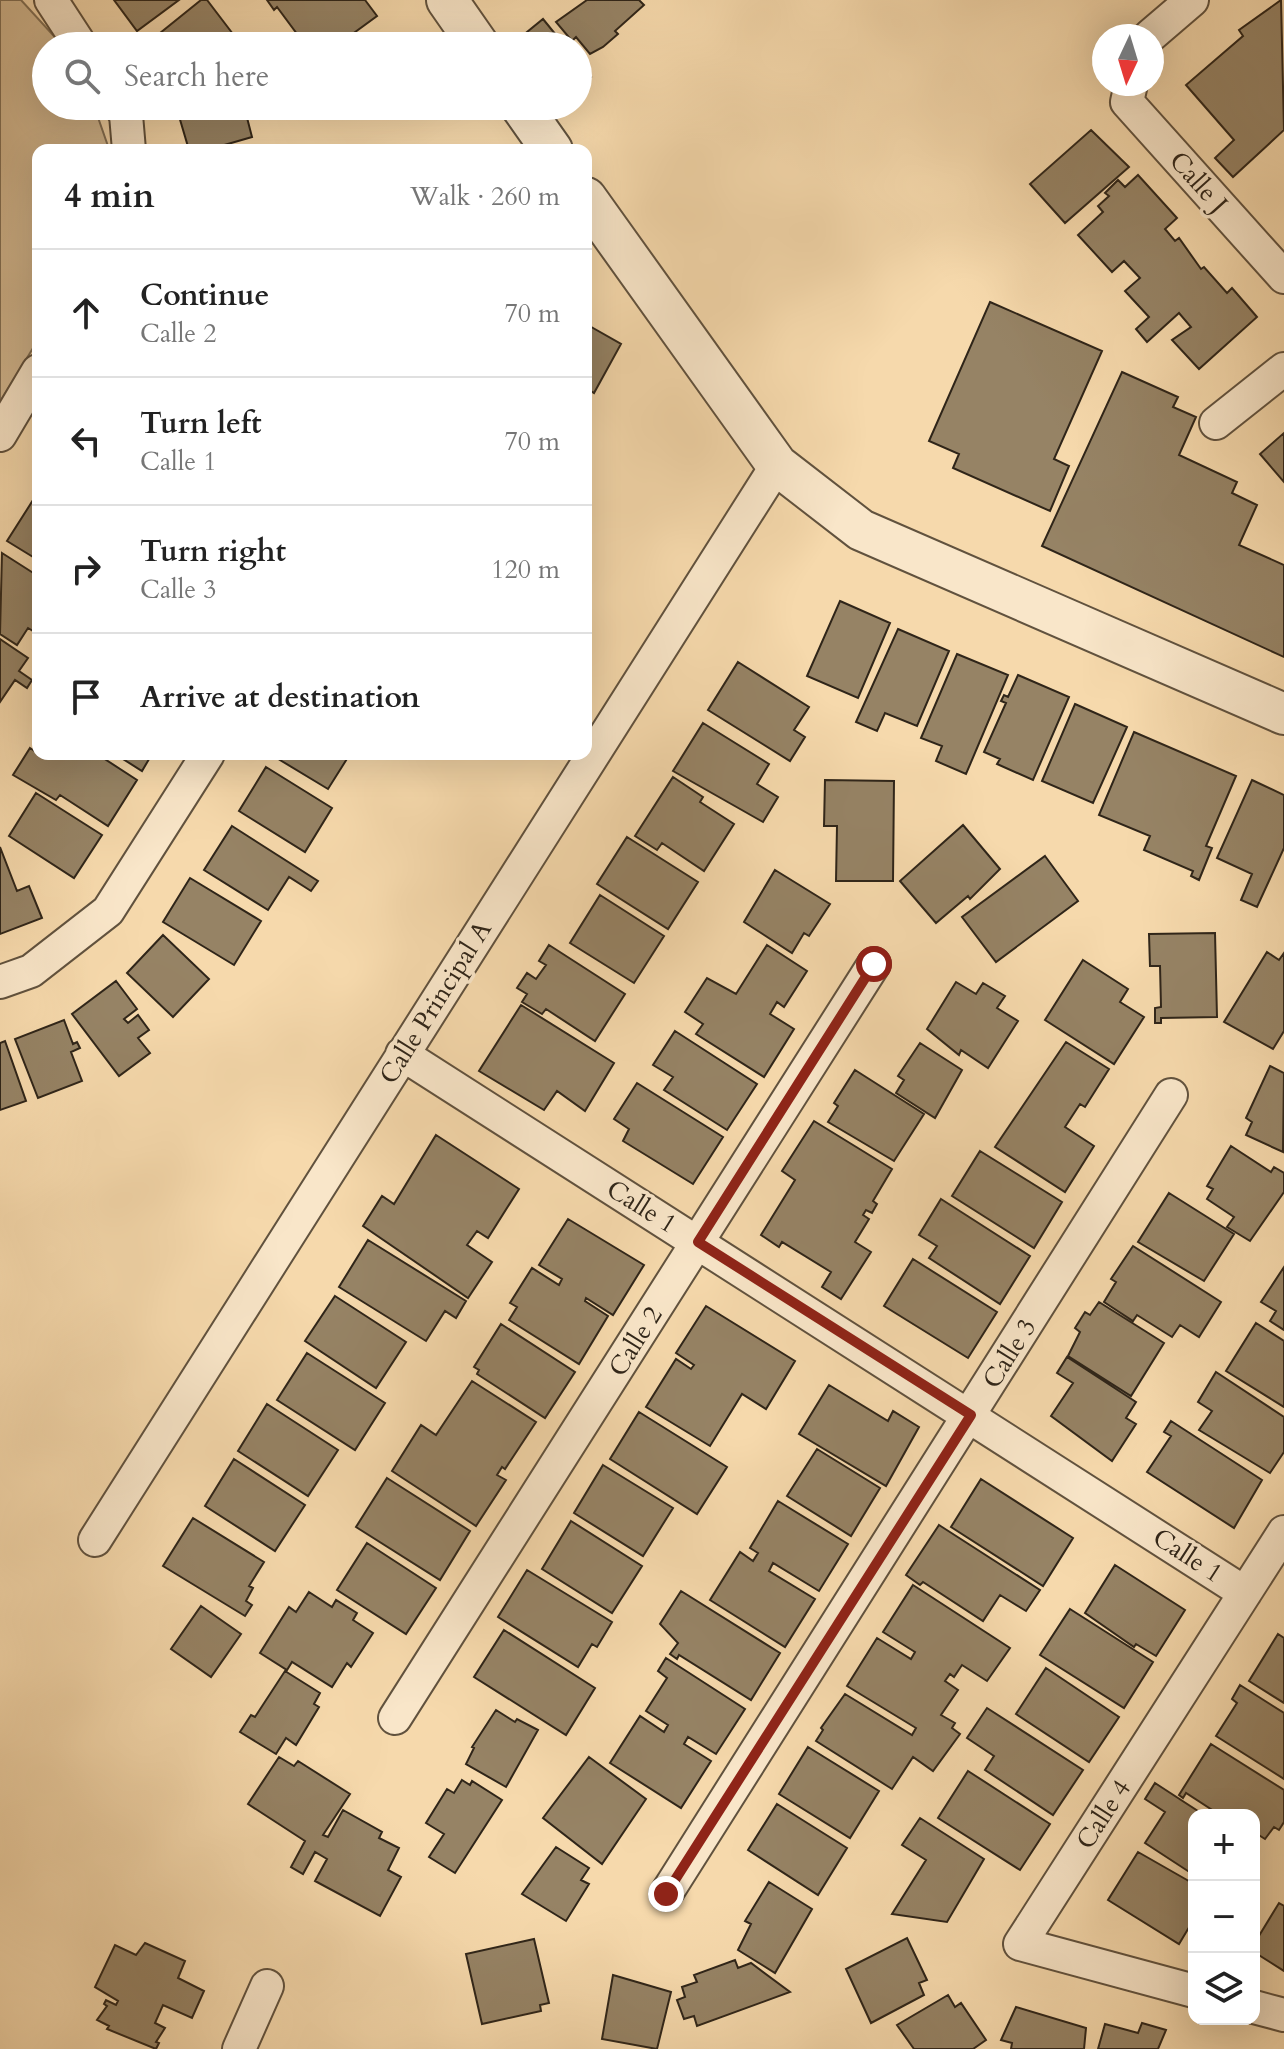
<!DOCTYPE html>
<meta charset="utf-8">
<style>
:root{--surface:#fff;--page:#f2f2f2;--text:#222;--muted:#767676;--line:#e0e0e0}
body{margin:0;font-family:Cardo,serif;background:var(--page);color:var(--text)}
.controls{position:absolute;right:24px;bottom:24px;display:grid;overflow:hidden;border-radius:16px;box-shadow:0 8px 32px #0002}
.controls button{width:72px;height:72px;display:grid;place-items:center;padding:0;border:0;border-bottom:2px solid var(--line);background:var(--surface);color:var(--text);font:40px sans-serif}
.compass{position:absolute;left:1092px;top:24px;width:72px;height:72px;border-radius:50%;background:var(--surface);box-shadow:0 8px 32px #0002;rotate:184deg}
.stop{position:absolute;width:24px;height:24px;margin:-18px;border:6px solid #8f2418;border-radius:50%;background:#fff}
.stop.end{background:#8f2418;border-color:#fff;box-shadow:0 2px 8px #0008}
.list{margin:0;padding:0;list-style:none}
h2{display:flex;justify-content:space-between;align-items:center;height:104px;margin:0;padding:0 32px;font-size:34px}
h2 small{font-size:26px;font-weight:400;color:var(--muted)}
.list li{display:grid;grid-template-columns:52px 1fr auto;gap:24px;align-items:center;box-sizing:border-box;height:128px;padding:0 32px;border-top:2px solid var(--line)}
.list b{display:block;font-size:30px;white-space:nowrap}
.list p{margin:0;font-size:26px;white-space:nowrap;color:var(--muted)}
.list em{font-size:26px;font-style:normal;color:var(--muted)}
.icon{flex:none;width:44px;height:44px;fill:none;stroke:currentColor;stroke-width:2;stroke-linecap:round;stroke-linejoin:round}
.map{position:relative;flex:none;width:1284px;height:2049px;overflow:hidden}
.search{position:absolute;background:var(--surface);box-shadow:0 8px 32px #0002;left:32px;top:32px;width:560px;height:88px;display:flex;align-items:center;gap:20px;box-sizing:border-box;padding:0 28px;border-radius:44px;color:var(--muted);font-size:30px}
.panel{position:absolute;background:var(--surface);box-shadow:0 8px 32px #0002;left:32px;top:144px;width:560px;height:616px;border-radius:16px}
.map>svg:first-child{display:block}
.green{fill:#d4ba93;stroke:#827056;stroke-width:2}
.building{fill:#968365;stroke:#2f2519;stroke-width:2}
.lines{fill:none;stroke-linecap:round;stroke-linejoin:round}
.minor-casing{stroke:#61523e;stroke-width:36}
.tertiary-casing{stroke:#61523e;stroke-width:44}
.minor{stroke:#f9e6c9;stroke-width:32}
.tertiary{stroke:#f9e6c9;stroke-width:40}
.route{stroke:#8f2418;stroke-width:10}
.labels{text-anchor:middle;stroke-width:7;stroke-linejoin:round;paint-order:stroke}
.street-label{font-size:26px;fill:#2f2519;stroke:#f9e6c9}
</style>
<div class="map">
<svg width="1284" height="2049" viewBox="0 0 1284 2049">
<rect width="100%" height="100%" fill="#f6d9ac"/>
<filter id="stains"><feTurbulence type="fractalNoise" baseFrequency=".0025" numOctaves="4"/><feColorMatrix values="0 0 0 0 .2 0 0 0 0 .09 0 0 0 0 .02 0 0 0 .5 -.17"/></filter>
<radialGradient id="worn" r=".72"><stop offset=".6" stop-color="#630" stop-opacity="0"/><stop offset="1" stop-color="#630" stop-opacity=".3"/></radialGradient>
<path class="green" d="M0 0H21L63 46H46V106H94L109 149 38 150V340L0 402Z"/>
<path class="building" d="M114 0H179L137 31Z
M201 0H207L236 38 227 46H144Z
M267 0H365L377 16 336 46H318L313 40 306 46 277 7 274 10Z
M587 0H639L644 5 615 31 618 34 603 47 590 54 576 37 572 41 556 22Z
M1281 0 1284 130 1233 177 1215 158 1234 140 1186 85 1243 36 1239 30Z
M543 19 565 46H512L511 45Z
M578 62 591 77 578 88Z
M176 106H244L252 137 207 150H189Z
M1091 130 1129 167 1065 223 1030 184Z
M1138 175 1177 218 1165 229 1175 241 1179 238 1201 269 1204 267 1227 293 1232 288 1257 317 1199 369 1172 340 1191 327 1179 313 1147 342 1136 329 1149 317 1125 291 1140 278 1124 261 1112 272 1078 235 1103 212 1098 206 1109 196 1105 193 1118 180 1125 187Z
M990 302 1102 351 1054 459 1069 466 1050 511 953 468 959 454 929 441Z
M586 324 621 344 594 393 586 388Z
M1122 372 1178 397 1173 407 1196 417 1179 455 1237 482 1232 493 1257 505 1239 545 1284 565V657L1042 546Z
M1284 433V482L1260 454Z
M35 497 38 499V560L7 541Z
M2 553 38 576V634L28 628 17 645 0 634Z
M840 601 890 623 858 698 807 676Z
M898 629 949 651 917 726 885 713 877 731 856 722Z
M0 639 28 658 19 671 32 680 27 688 15 680 0 702Z
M957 654 1008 675 966 774 936 761 942 746 921 738Z
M738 662 809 707 794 730 805 737 790 761 708 710Z
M1018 675 1069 697 1033 780 997 764 1000 759 984 752 1006 703 1001 701 1004 695 1008 697Z
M1075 704 1127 727 1093 803 1042 781Z
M703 723 769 764 757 784 778 797 763 822 673 771Z
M1134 732 1236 776 1206 846 1212 848 1199 880 1191 876 1193 871 1144 850 1150 836 1099 815Z
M30 748 45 758 48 754H97L137 780 108 826 60 795 56 800 13 775Z
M115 754H152L142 771Z
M277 754H350L328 789 275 757Z
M266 767 332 808 305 852 239 811Z
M673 777 703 797 700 802 734 824 704 871 662 843 657 850 635 836Z
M825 780 894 781 893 881H836L837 826H824Z
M1252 780 1284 795V848L1257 907 1241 900 1252 874 1217 858Z
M36 793 102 835 74 878 9 836Z
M963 825 1000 869 970 899 968 896 936 923 900 881Z
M232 826 318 881 311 891 289 877 268 910 204 870Z
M627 837 698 882 668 929 597 884Z
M0 847 17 891 29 886 42 918 0 934Z
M1045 856 1078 901 996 962 962 917Z
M775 870 830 904 809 936 804 933 792 953 744 922Z
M190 878 261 921 234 965 163 922Z
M600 895 664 936 634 983 570 943Z
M1215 933 1217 1017 1161 1018V1023H1155V1008L1161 1007 1160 966H1150L1149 934Z
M163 935 209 979 173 1017 127 973Z
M549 945 625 994 595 1041 546 1009 542 1014 522 1002 527 994 517 988 527 973 536 979 546 965 539 961Z
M767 945 807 971 784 1007 777 1002 770 1014 794 1029 764 1077 696 1034 703 1024 685 1012 707 978 736 994Z
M1267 952 1279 960 1284 953V1031L1273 1049 1224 1022Z
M1083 960 1128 989 1120 1002 1144 1017 1114 1064 1045 1020Z
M116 981 137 1009 124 1019 128 1023 138 1015 149 1030 138 1038 150 1053 119 1076 72 1014Z
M956 982 976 994 983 983 1005 996 997 1008 1018 1021 988 1068 961 1050 959 1055 927 1029Z
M521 1005 614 1063 585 1111 557 1091 544 1110 479 1071Z
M64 1020 73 1044 77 1042 80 1048 71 1052 82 1081 38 1098 15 1039Z
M675 1031 757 1084 727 1130 664 1090 673 1077 653 1065Z
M5 1041 26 1101 0 1110V1043Z
M1066 1042 1109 1069 1085 1107 1080 1104 1065 1127 1094 1146 1065 1192 995 1147Z
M920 1043 962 1070 935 1118 896 1093 904 1080 898 1076Z
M1270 1066 1284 1073 1283 1152 1246 1135 1252 1122 1246 1118Z
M855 1070 924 1114 894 1161 828 1122 838 1106 834 1103Z
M637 1083 723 1137 693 1184 623 1141 629 1129 614 1119Z
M814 1121 892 1169 873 1201 877 1204 872 1213 866 1210 863 1215 869 1219 855 1242 871 1252 841 1299 822 1287 831 1272 782 1242 779 1247 761 1235 795 1180 782 1171Z
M436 1135 519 1189 488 1238 477 1231 467 1245 492 1262 468 1298 363 1226 382 1196 394 1204Z
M1231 1146 1271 1172 1274 1167 1284 1173V1192L1250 1241 1227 1227 1234 1217 1207 1199 1213 1189 1207 1186Z
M980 1151 1062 1202 1034 1248 952 1196Z
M1169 1193 1234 1234 1204 1281 1138 1242Z
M941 1199 1030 1256 1000 1304 929 1258 937 1246 919 1235Z
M568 1219 644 1265 613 1315 586 1298 585 1301 608 1316 579 1364 509 1320 517 1307 510 1303 532 1268 559 1285 562 1279 539 1265Z
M368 1240 466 1301 456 1318 445 1311 426 1341 339 1287Z
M1133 1246 1221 1302 1199 1337 1180 1325 1172 1337 1137 1315 1133 1321 1104 1302 1116 1282 1111 1279Z
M913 1259 997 1312 968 1358 884 1306Z
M1284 1267V1330L1270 1321 1276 1311 1261 1302Z
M335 1296 406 1342 376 1388 305 1341Z
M1099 1302 1164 1343 1131 1396 1068 1356 1080 1332 1075 1328 1085 1312 1090 1315Z
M706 1306 795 1361 766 1409 742 1394 710 1446 646 1407 676 1359 691 1369 694 1365 676 1353Z
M1256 1323 1284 1341V1407L1226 1371Z
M501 1324 575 1372 545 1418 477 1374 479 1370 474 1367Z
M307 1353 385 1403 355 1450 277 1400Z
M1067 1357 1136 1402 1126 1418 1136 1424 1112 1461 1051 1416 1073 1383 1057 1373Z
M1216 1372 1284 1417V1452L1270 1473 1199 1430 1212 1411 1198 1402Z
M472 1381 536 1422 505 1469 502 1467 497 1475 506 1480 476 1526 392 1471 421 1425 436 1435Z
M829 1385 888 1421 893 1411 919 1427 886 1486 799 1434Z
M267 1404 338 1450 308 1496 238 1451Z
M639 1412 727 1467 697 1514 610 1459Z
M1171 1421 1262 1480 1234 1528 1147 1472 1171 1436 1164 1432Z
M817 1449 880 1488 851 1536 787 1496Z
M234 1459 305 1505 275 1551 205 1506Z
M603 1465 673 1508 643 1556 574 1513Z
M387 1478 470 1531 440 1580 356 1527Z
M981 1479 1073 1538 1043 1586 951 1527Z
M778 1501 848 1544 819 1591 773 1563 769 1571 815 1599 785 1647 710 1600 740 1552 753 1561 758 1553 750 1548Z
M193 1518 264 1562 249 1586 253 1588 246 1601 252 1605 245 1616 163 1566Z
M571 1521 642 1566 612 1613 542 1569Z
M939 1525 1040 1590 1026 1611 1000 1595 983 1621 923 1582 920 1585 906 1575Z
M367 1543 436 1588 406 1634 337 1590Z
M1115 1565 1185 1610 1156 1656 1136 1644 1134 1647 1085 1613Z
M527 1570 612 1622 597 1647 592 1644 578 1667 498 1617Z
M913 1585 1010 1648 987 1681 962 1665 954 1677 950 1674 945 1681 958 1690 941 1715 955 1723 952 1728 960 1734 933 1771 913 1757 892 1789 816 1741 823 1730 821 1728 845 1694 912 1735 916 1728 847 1686 877 1638 911 1659 915 1652 883 1632Z
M681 1591 780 1653 751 1700 679 1655 677 1659 670 1654 678 1643 660 1624Z
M309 1592 332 1607 336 1600 357 1613 353 1620 373 1633 351 1667 347 1663 332 1687 292 1662 287 1670 260 1653 289 1607 296 1612Z
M201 1606 241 1634 211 1677 171 1649Z
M1070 1609 1153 1662 1124 1708 1040 1655Z
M504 1630 595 1688 566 1735 474 1677Z
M1278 1634 1284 1638V1703L1249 1681Z
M666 1658 745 1709 716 1754 688 1737 684 1744 711 1761 681 1808 610 1763 640 1716 664 1732 668 1725 646 1711 667 1678 658 1671Z
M1046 1668 1119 1717 1089 1762 1016 1714Z
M285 1671 320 1693 314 1704 319 1707 296 1745 286 1738 276 1754 240 1732 251 1715 255 1717Z
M1240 1685 1284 1713V1779L1216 1736 1237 1703 1232 1699Z
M987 1708 1083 1770 1053 1815 985 1770 994 1756 967 1738Z
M496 1710 515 1722 517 1719 538 1730 506 1787 466 1764 474 1748 472 1747Z
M1211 1744 1284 1790V1822L1279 1830 1274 1827 1265 1839 1254 1832V1815H1220L1186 1793 1183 1798 1179 1795Z
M808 1747 879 1791 850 1838 779 1794Z
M279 1757 294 1766 298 1761 350 1794 323 1835 328 1837 343 1810 382 1832 379 1838 399 1848 388 1870 401 1877 380 1916 315 1881 327 1859 315 1852 303 1874 291 1867 305 1841 248 1804Z
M589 1757 646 1799 602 1864 543 1818Z
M968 1771 1050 1824 1020 1870 938 1818Z
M462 1780 470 1785 472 1781 502 1800 455 1873 429 1857 444 1834 426 1823 447 1789 454 1793Z
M1155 1783 1204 1815H1194V1875L1145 1843 1165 1812 1145 1799Z
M777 1804 847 1848 818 1895 748 1850Z
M920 1818 984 1859 947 1922 892 1914 926 1860 902 1845Z
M556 1847 589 1868 581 1880 589 1884 566 1921 522 1894Z
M1138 1852 1194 1884V1919L1179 1944 1108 1900Z
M769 1882 812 1909 775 1973 738 1950 751 1924 745 1921Z
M1279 1903 1284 1906V1971L1254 1952V1944Z
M907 1938 927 1980 919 1983 924 1995 871 2023 846 1969Z
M534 1939 549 2003 540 2005 541 2011 482 2024 466 1954Z
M145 1943 185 1961 178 1978 204 1991 192 2018 163 2005 155 2023 165 2028 156 2042 159 2043 156 2049 107 2029 109 2026 97 2020 107 2006 104 2004 106 2000 116 2005 118 2001 95 1987 115 1945 136 1955Z
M735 1960 738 1968 751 1963 790 1992 697 2026 694 2016 684 2019 677 2000 685 1997 682 1987 697 1982 694 1975Z
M613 1975 671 1992 657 2049 602 2039Z
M948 1995 955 2007 961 2003 986 2040 973 2049H914L897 2025Z
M1016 2007 1086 2028 1084 2049H1011L1012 2043 1001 2040Z
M1142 2023 1166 2030 1158 2049H1098L1105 2024 1138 2033Z"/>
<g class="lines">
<g class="minor-casing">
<path id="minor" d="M51 0 81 46
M1150 36 1192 0
M1131 84 1127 102 1284 277
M120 106 126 115 129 150
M1216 423 1284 369
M0 435 38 371
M0 982 31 971 108 911 208 754
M402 1054 1245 1593
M95 1540 777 465
M395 1718 874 964
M666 1894 1171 1095
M1194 1991 1020 1944 1284 1532
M1254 2007 1284 2015
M239 2049 267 1986"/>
</g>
<g class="tertiary-casing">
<path id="tertiary" d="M447 0 479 46
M521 106 552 150
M586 198 777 465 861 530 1284 714"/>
</g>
<use href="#minor" class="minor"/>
<use href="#tertiary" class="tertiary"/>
</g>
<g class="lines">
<path class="route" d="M666 1894 971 1415 698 1242 874 964"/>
</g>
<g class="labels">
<g class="street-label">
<text transform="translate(1199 182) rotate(48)" y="9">Calle J</text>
<text transform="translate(435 1002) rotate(-58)" y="9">Calle Principal A</text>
<text transform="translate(642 1206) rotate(32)" y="9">Calle 1</text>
<text transform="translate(635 1341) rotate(-58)" y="9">Calle 2</text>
<text transform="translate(1009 1353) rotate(-58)" y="9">Calle 3</text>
<text transform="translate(1188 1555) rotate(33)" y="9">Calle 1</text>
<text transform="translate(1103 1814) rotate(-57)" y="9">Calle 4</text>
</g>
</g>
<rect width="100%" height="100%" filter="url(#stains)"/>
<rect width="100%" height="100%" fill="url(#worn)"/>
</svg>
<div class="controls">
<button>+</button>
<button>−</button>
<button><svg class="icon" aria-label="layers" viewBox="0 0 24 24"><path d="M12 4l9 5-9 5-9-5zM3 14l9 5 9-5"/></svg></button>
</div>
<svg class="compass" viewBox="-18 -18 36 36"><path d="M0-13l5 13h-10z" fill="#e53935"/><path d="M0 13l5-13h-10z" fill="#767676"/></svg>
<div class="stop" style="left:874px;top:964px"></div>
<div class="stop end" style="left:666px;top:1894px"></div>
<div class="search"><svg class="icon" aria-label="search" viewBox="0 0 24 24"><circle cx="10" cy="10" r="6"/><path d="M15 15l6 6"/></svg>Search here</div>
<section class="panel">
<h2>4 min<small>Walk · 260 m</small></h2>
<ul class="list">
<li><svg class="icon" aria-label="ahead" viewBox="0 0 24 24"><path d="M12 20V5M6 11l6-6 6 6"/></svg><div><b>Continue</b><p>Calle 2</p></div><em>70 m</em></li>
<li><svg class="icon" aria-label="left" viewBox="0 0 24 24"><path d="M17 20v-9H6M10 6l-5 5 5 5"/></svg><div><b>Turn left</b><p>Calle 1</p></div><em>70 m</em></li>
<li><svg class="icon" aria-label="right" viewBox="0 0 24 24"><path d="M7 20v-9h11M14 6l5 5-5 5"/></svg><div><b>Turn right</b><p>Calle 3</p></div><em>120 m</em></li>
<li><svg class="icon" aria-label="arrive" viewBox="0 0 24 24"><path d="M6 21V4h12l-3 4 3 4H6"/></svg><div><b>Arrive at destination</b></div></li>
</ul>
</section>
</div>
